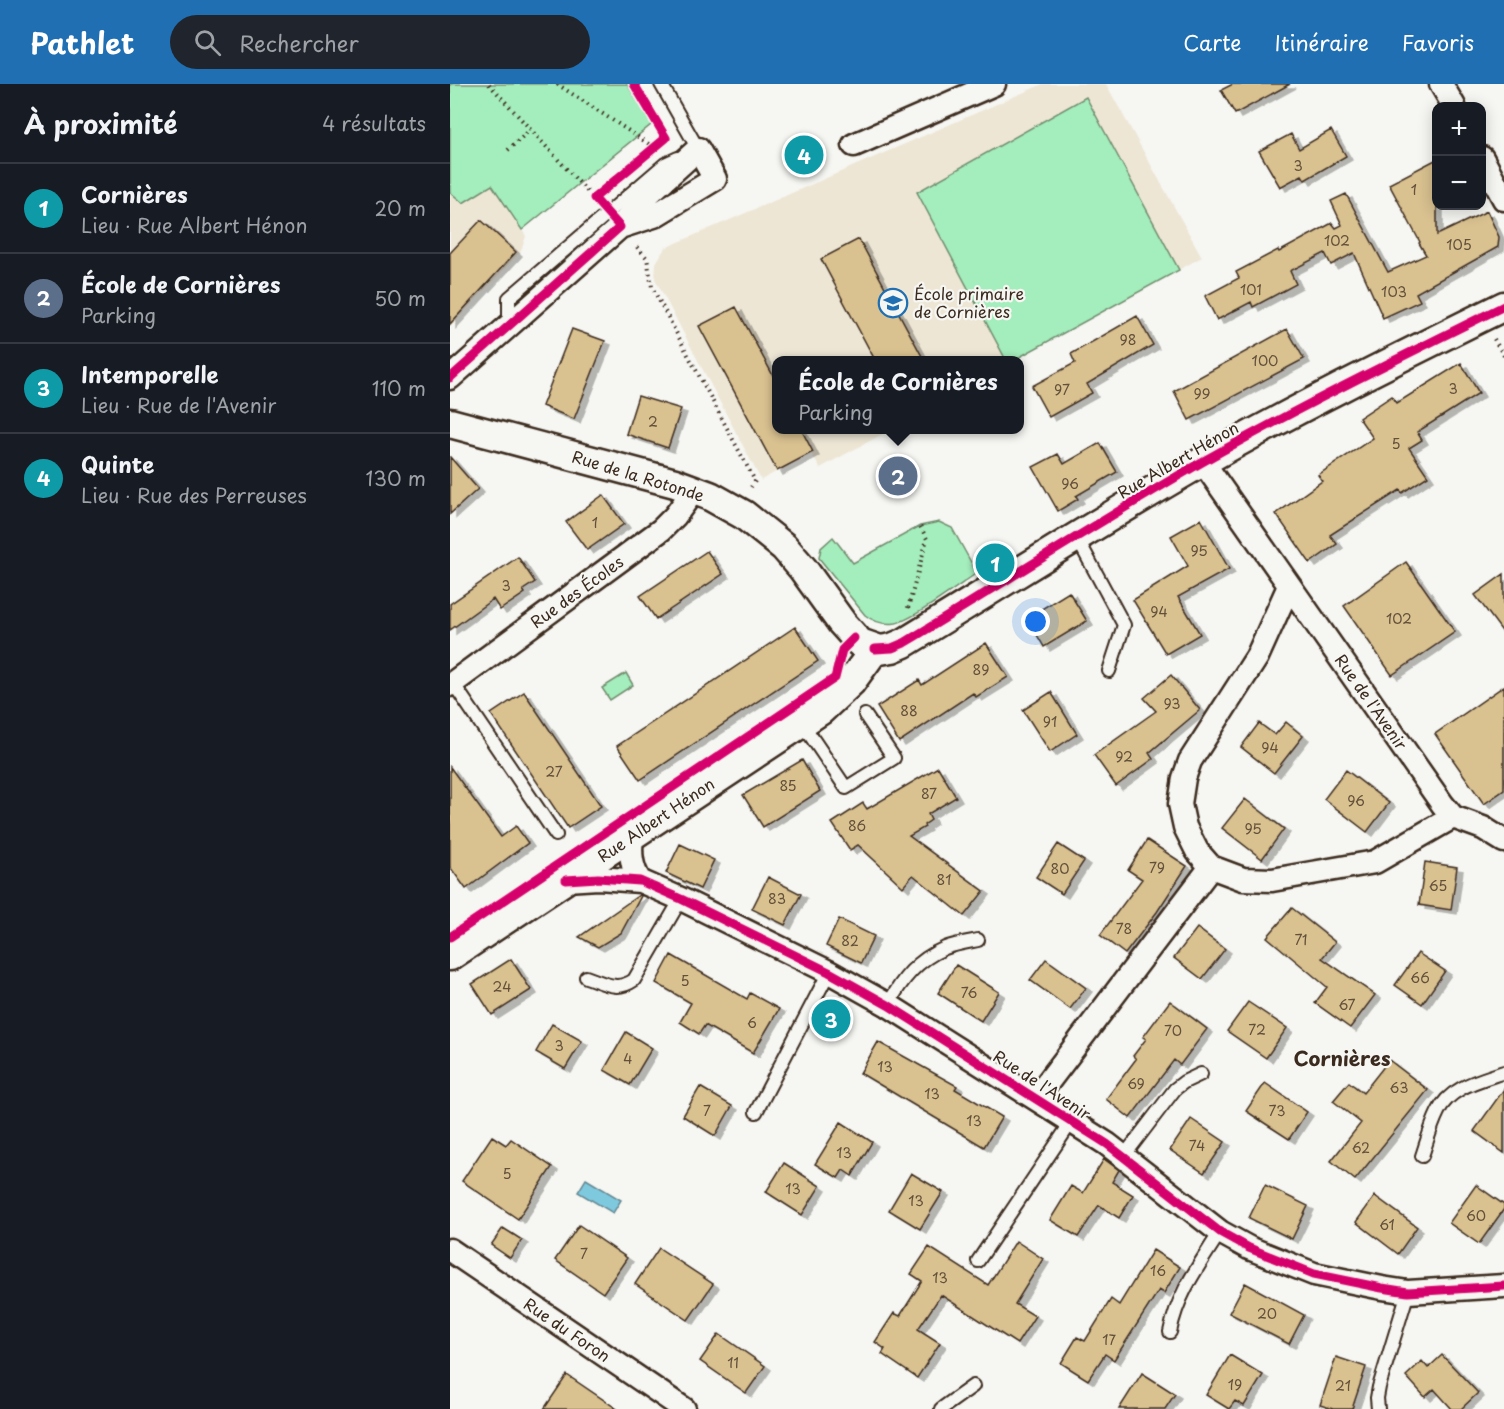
<!DOCTYPE html>
<html lang="fr">
<meta charset="utf-8">
<style>
:root{--surface:#171b24;--page:#20242c;--text:#f1f3f6;--muted:#9ea1a6;--line:#363941;--accent:#1f6fb2}
body{margin:0;font-family:"Playpen Sans",sans-serif;background:var(--page);color:var(--text)}
.controls{position:absolute;right:18px;top:18px;display:grid;overflow:hidden;border-radius:12px;box-shadow:0 3px 15px #0003}
.controls button{width:54px;height:54px;display:grid;place-items:center;padding:0;border:0;border-bottom:2px solid var(--line);background:var(--surface);color:var(--text);font:30px sans-serif}
.you{position:absolute;left:586px;top:538px;width:21px;height:21px;margin:-15px;border:4px solid #fff;border-radius:50%;background:#1a73e8;box-shadow:0 0 0 9px #1a73e833}
.badge{display:grid;place-items:center;width:39px;height:39px;border-radius:50%;background:var(--accent);color:#fff;font-size:20px;font-weight:700}
.pin{position:absolute;translate:-50% -50%;border:3px solid #fff;box-shadow:0 2px 6px #0006}
.popup{position:absolute;left:322px;top:272px;width:252px;height:78px;box-sizing:border-box;display:grid;place-content:center;border-radius:12px;background:var(--surface);filter:drop-shadow(0 2px 4px #0005);font-size:20px;white-space:nowrap;color:var(--muted)}
.popup b{font-size:22px;color:var(--text)}
.popup::after{content:'';position:absolute;left:50%;top:100%;margin-left:-12px;border:12px solid transparent;border-top-color:var(--surface)}
.list{margin:0;padding:0;list-style:none}
h2{display:flex;justify-content:space-between;align-items:center;height:78px;margin:0;padding:0 24px;font-size:26px}
h2 small{font-size:20px;font-weight:400;color:var(--muted)}
.list li{display:grid;grid-template-columns:39px 1fr auto;gap:18px;align-items:center;box-sizing:border-box;height:90px;padding:0 24px;border-top:2px solid var(--line)}
.list b{display:block;font-size:22px;white-space:nowrap}
.list p{margin:0;font-size:20px;white-space:nowrap;color:var(--muted)}
.list em{font-size:20px;font-style:normal;color:var(--muted)}
.icon{flex:none;width:33px;height:33px;fill:none;stroke:currentColor;stroke-width:2;stroke-linecap:round;stroke-linejoin:round}
.map{position:relative;flex:none;width:1054px;height:1325px;overflow:hidden}
header{display:flex;align-items:center;gap:36px;box-sizing:border-box;height:84px;padding:0 30px;background:var(--accent);color:#fff}
header strong{font-size:28px}
nav{display:flex;gap:33px;margin-inline-start:auto;font-size:21px}
.search{width:420px;height:54px;background:var(--page);display:flex;align-items:center;gap:15px;box-sizing:border-box;padding:0 21px;border-radius:33px;color:var(--muted);font-size:22px}
main{display:flex}
aside{flex:1;background:var(--surface)}
.map>svg:first-child{display:block}
.built{fill:#ede6d5}
.green{fill:#a4edbc;stroke:#708c6d;stroke-width:1.5}
.water{fill:#7fc9df;stroke:#648992;stroke-width:1.5}
.building{fill:#d9c190;stroke:#3b2a1e;stroke-width:1.5;filter:url(#shadow)}
.lines{fill:none;stroke-linecap:round;stroke-linejoin:round}
.service-casing{stroke:#3b2a1e;stroke-width:16}
.minor-casing{stroke:#3b2a1e;stroke-width:27}
.tertiary-casing{stroke:#3b2a1e;stroke-width:33}
.path{stroke:#3b2a1e;stroke-width:4;stroke-dasharray:1.5 4.5;stroke-linecap:butt}
.service{stroke:#f6f6f2;stroke-width:12}
.minor{stroke:#f6f6f2;stroke-width:22}
.tertiary{stroke:#f6f6f2;stroke-width:28}
.cycleway-casing{stroke:#f6f6f2;stroke-width:13}
.cycleway{stroke:#d6006c;stroke-width:9}
.labels{text-anchor:middle;stroke-width:4.5;stroke-linejoin:round;paint-order:stroke}
.number-label{font-size:14px;fill:#62503a}
.poi-label{font-size:16px;fill:#3b2a1e;stroke:#f6f6f2;text-anchor:start}
.street-label{font-size:16px;fill:#3b2a1e;stroke:#f6f6f2}
.quarter-label{font-size:20px;font-weight:bold;fill:#3b2a1e;stroke:#f6f6f2}
</style>
<header>
<strong>Pathlet</strong>
<div class="search"><svg class="icon" aria-label="search" viewBox="0 0 24 24"><circle cx="10" cy="10" r="6"/><path d="M15 15l6 6"/></svg>Rechercher</div>
<nav><a>Carte</a><a>Itinéraire</a><a>Favoris</a></nav>
</header>
<main>
<aside>
<h2>À proximité<small>4 résultats</small></h2>
<ul class="list">
<li><span class="badge" style="background:#0f9aa8">1</span><div><b>Cornières</b><p>Lieu · Rue Albert Hénon</p></div><em>20 m</em></li>
<li><span class="badge" style="background:#5c6f8a">2</span><div><b>École de Cornières</b><p>Parking</p></div><em>50 m</em></li>
<li><span class="badge" style="background:#0f9aa8">3</span><div><b>Intemporelle</b><p>Lieu · Rue de l'Avenir</p></div><em>110 m</em></li>
<li><span class="badge" style="background:#0f9aa8">4</span><div><b>Quinte</b><p>Lieu · Rue des Perreuses</p></div><em>130 m</em></li>
</ul>
</aside>
<div class="map">
<svg width="1054" height="1325" viewBox="0 0 1054 1325">
<defs>
<filter id="shadow"><feDropShadow dx="6" dy="4" stdDeviation="0" flood-color="#0004"/></filter>
</defs>
<rect width="100%" height="100%" fill="#f6f6f2"/>
<filter id="ink" filterUnits="userSpaceOnUse"><feTurbulence type="fractalNoise" baseFrequency=".0167" numOctaves="2"/><feDisplacementMap in="SourceGraphic" scale="12" xChannelSelector="R" yChannelSelector="G"/><feConvolveMatrix kernelMatrix="1 2 1 2 8 2 1 2 1" color-interpolation-filters="sRGB"/></filter>
<g filter="url(#ink)">
<path class="built" d="M593 0H656L752 173 564 276H326V346H440L370 384 361 369 311 396 205 195 206 179 215 164Z
M42 101 76 152 71 167 0 243V108L13 119Z"/>
<path class="green" d="M0 0H177L202 40 72 146 42 101 13 119 0 108Z
M636 13 729 186 564 276H556L467 108Z
M489 438 502 444 527 489C509 501 464 535 446 539 434 541 424 538 415 531L369 474 371 464 383 453 403 479 470 442Z
M176 589 183 601 160 616 152 604Z"/>
<path class="water" d="M136 1095 171 1116 163 1129 128 1108Z"/>
<path class="building" d="M783 0H840L785 30 771 6Z
M881 46 896 72 855 96 852 91 830 103 809 67 841 50 849 65Z
M987 75V151L1037 127 1049 153 1048 163 966 209 970 217 933 234 904 169 881 181 875 169 840 187 846 200 803 223 801 218 767 236 755 212 789 194 786 188 828 166 829 168 882 139 886 144 892 141 881 117 896 110 938 188 976 171 969 159 970 158 939 100Z
M31 136 66 168 0 240V169Z
M409 155 474 276H425L371 175Z
M286 223 327 299V345H351L363 368 327 387 249 242Z
M687 232 703 261 637 300 642 309 599 333 582 302 625 279 621 270Z
M122 245 155 257 124 335 92 322Z
M837 245 854 275 739 336 724 307Z
M1011 279 1029 309 967 348 972 356 959 364 978 392 952 409 950 406 880 451 887 460 860 479 826 430 872 397 868 391 923 354 909 334 942 312 947 319Z
M188 312 231 325 218 364 176 350Z
M650 359 667 388 626 412 628 415 608 427 583 383 608 370 614 380Z
M0 373 28 405 0 430Z
M153 411 174 440 137 466 116 438Z
M751 435 779 485 728 513 750 550 716 570 683 516 738 482 721 452Z
M257 467 273 490 206 535 190 512Z
M68 473 85 498 73 506 75 509 50 526 43 515 0 546V520Z
M956 478 1005 548 942 591 894 522Z
M1054 490V550L1025 511Z
M619 508 637 537 594 563 577 534Z
M345 543 368 577 190 696 167 662Z
M536 559 558 593 526 613 523 609 449 658 427 623 469 596 472 601Z
M721 591 750 626 699 669 703 675 666 702 644 671 706 627 694 614Z
M1054 602V706L1034 720 985 650Z
M74 608 151 722 118 744 41 630Z
M601 608 627 650 600 668 573 626Z
M836 638 853 652 824 689 791 663 809 639 825 651Z
M352 676 370 707 313 743 293 711Z
M0 683 51 753 66 742 78 759 16 805 0 783Z
M488 683 506 713 478 730 481 736 474 741 475 743 459 752 534 807 514 832 463 791 453 803 408 761 400 766 382 739 413 719 417 725Z
M896 686 939 719 917 748 874 715Z
M795 715 834 745 812 775 772 744Z
M697 756 737 782 707 828 675 870 650 851 692 795 678 786Z
M230 760 264 776 250 805 216 789Z
M608 760 634 777 612 810 586 793Z
M975 778 1007 783 1001 826 969 821Z
M318 793 351 810 335 841 302 825Z
M189 811 191 812 171 849 148 863 129 853Z
M842 824 885 858 872 874 925 911 900 944 865 919 877 903 817 853Z
M389 835 424 852 411 879 376 862Z
M747 844 775 865 752 895 724 874Z
M968 869 995 887 972 920 945 901Z
M221 871 297 915 300 909 329 925 303 969 255 941 249 950 230 938 241 919 206 899Z
M61 875 81 906 42 931 22 900Z
M596 875 636 904 620 925 580 896Z
M506 881 549 908 531 937 488 909Z
M720 917 757 945 730 981 724 976 680 1034 656 1015 686 975 683 972 696 955 693 953Z
M798 918 837 944 816 974 777 947Z
M102 940 132 957 115 985 86 968Z
M176 948 202 964 180 1001 154 986Z
M428 958 507 1002 505 1005 552 1033 534 1063 410 989Z
M939 976 978 1006 905 1096 881 1077 911 1039 883 1017 899 998 913 1009Z
M815 999 857 1028 839 1055 796 1027Z
M250 1003 282 1022 265 1052 233 1032Z
M1054 1005V1069L1024 1047Z
M741 1035 775 1058 754 1089 720 1066Z
M391 1038 422 1058 402 1092 393 1086 388 1094 365 1080Z
M42 1052 56 1061 61 1055 102 1083 68 1135 12 1097Z
M654 1075 669 1086 662 1098 683 1111 669 1134 649 1121 628 1153 600 1136 621 1102 633 1109Z
M334 1079 370 1102 352 1131 316 1108Z
M461 1089 493 1108 470 1145 439 1126Z
M815 1101 858 1122 842 1155 799 1134Z
M1026 1101 1054 1121V1125L1029 1160 999 1139Z
M925 1112 967 1143 948 1170 906 1138Z
M129 1141 177 1174 153 1209 105 1176Z
M53 1144 72 1156 60 1174 41 1161Z
M566 1157 593 1175 565 1220 585 1232 567 1260 491 1211 468 1245 490 1259 467 1294 432 1270 435 1265 425 1258 444 1229 450 1232 472 1197 461 1190 479 1163 538 1201Z
M209 1164 263 1200 238 1236 185 1200Z
M703 1166 730 1183 714 1209 709 1206 664 1276 655 1270 638 1296 611 1279 627 1253 635 1257 661 1215 669 1221Z
M795 1199 854 1231 839 1260 779 1229Z
M269 1250 315 1282 296 1309 250 1277Z
M780 1271 813 1291 794 1322 785 1317 779 1325 756 1311Z
M992 1271 1028 1309 1011 1325H1002L984 1305 975 1313 956 1292 972 1277 978 1284Z
M886 1273 916 1283 902 1325H883L870 1321Z
M692 1289 725 1310 715 1325H669Z
M117 1291 167 1325H94Z"/>
<g class="lines">
<g class="service-casing">
<path id="service" d="M211 0 248 65 244 67
M59 240V214L215 80 228 74
M626 452 674 541 659 587
M3 599 106 751
M352 639 396 704 444 674 415 631
M136 893C154 899 167 908 184 896L231 815
M438 921C452 895 467 876 495 864 505 860 518 858 528 856
M306 1028 379 888
M674 1072 725 1005 734 998 751 990
M972 1072C977 1057 981 1042 988 1028 999 1003 1031 996 1054 988
M528 1177 622 1037
M720 1248C728 1208 749 1182 770 1148
M491 1325 523 1302
M928 1325 927 1314 929 1303 958 1208"/>
</g>
<g class="minor-casing">
<path id="minor" d="M991 0 1004 22
M404 61 544 0
M1032 74 1054 115
M0 294 170 143 194 114 248 65 265 95 204 132 170 143
M753 378 993 721 1003 733 1033 744 1054 757
M839 502 807 573 740 677 734 694 730 720 735 743 747 767 761 783 793 795 822 796 925 778 1003 733
M0 601 211 446 225 432 244 406
M182 752C180 769 181 783 190 797
M116 796 148 794 190 797 231 815 379 888 438 921 657 1060 770 1148 799 1164 864 1190 932 1204 958 1208 1054 1202
M586 1014 761 783
M0 1166 234 1325"/>
</g>
<g class="tertiary-casing">
<path id="tertiary" d="M0 339 225 399 260 412 294 431 334 463 353 485 392 539 410 559 430 566 442 564 454 559C553 499 651 436 752 378 851 322 953 272 1054 222
M0 872 371 626 401 598 425 565"/>
</g>
<path class="path" d="M39 0 146 117
M107 0 205 64
M58 66 80 46
M187 163 197 174 202 203 305 397 301 403
M1044 255 1054 272
M458 524 477 455 470 442"/>
<use href="#service" class="service"/>
<use href="#minor" class="minor"/>
<use href="#tertiary" class="tertiary"/>
<g class="cycleway-casing">
<path id="cycleway" d="M0 294 170 143 144 114 216 54 184 0
M425 565 442 564 454 559C553 499 651 436 752 378 851 322 953 272 1054 222
M116 796 148 794 190 797 231 815 379 888 438 921 657 1060 770 1148 799 1164 864 1190 932 1204 958 1208 1054 1202
M0 853 385 594 392 566 404 554"/>
</g>
<use href="#cycleway" class="cycleway"/>
</g>
</g>
<defs>
<g id="school-ring" transform="scale(1.5)"><circle r="9.5" fill="#f6f6f2" stroke="#1f6fb2" stroke-width="1.5"/><path d="M0-5L7-2L0 1L-7-2ZM-4 1L0 2.5L4 1V4Q0 6-4 4Z" fill="#1f6fb2"/></g>
</defs>
<g fill-rule="evenodd">
<use href="#school-ring" x="443" y="219"/>
</g>
<g class="labels">
<g class="number-label">
<text x="848" y="87">3</text>
<text x="964" y="111">1</text>
<text x="887" y="162">102</text>
<text x="1009" y="166">105</text>
<text x="801" y="211">101</text>
<text x="944" y="213">103</text>
<text x="678" y="261">98</text>
<text x="815" y="282">100</text>
<text x="1003" y="310">3</text>
<text x="612" y="311">97</text>
<text x="752" y="315">99</text>
<text x="203" y="343">2</text>
<text x="946" y="365">5</text>
<text x="620" y="405">96</text>
<text x="145" y="444">1</text>
<text x="749" y="472">95</text>
<text x="56" y="507">3</text>
<text x="709" y="533">94</text>
<text x="949" y="540">102</text>
<text x="531" y="591">89</text>
<text x="722" y="625">93</text>
<text x="459" y="632">88</text>
<text x="600" y="643">91</text>
<text x="820" y="669">94</text>
<text x="674" y="678">92</text>
<text x="104" y="693">27</text>
<text x="338" y="707">85</text>
<text x="479" y="715">87</text>
<text x="906" y="722">96</text>
<text x="407" y="747">86</text>
<text x="803" y="750">95</text>
<text x="707" y="789">79</text>
<text x="610" y="790">80</text>
<text x="494" y="801">81</text>
<text x="988" y="807">65</text>
<text x="327" y="820">83</text>
<text x="674" y="850">78</text>
<text x="851" y="861">71</text>
<text x="400" y="862">82</text>
<text x="970" y="899">66</text>
<text x="235" y="902">5</text>
<text x="52" y="908">24</text>
<text x="519" y="914">76</text>
<text x="897" y="926">67</text>
<text x="302" y="944">6</text>
<text x="807" y="951">72</text>
<text x="723" y="952">70</text>
<text x="109" y="967">3</text>
<text x="178" y="980">4</text>
<text x="435" y="988">13</text>
<text x="686" y="1005">69</text>
<text x="949" y="1009">63</text>
<text x="482" y="1015">13</text>
<text x="257" y="1032">7</text>
<text x="827" y="1032">73</text>
<text x="524" y="1042">13</text>
<text x="747" y="1067">74</text>
<text x="911" y="1069">62</text>
<text x="394" y="1074">13</text>
<text x="57" y="1095">5</text>
<text x="343" y="1110">13</text>
<text x="466" y="1122">13</text>
<text x="1026" y="1137">60</text>
<text x="937" y="1146">61</text>
<text x="134" y="1175">7</text>
<text x="708" y="1192">16</text>
<text x="490" y="1199">13</text>
<text x="817" y="1235">20</text>
<text x="659" y="1261">17</text>
<text x="283" y="1284">11</text>
<text x="785" y="1306">19</text>
<text x="893" y="1307">21</text>
</g>
<g class="poi-label">
<text x="464" y="216">École primaire<tspan x="464" dy="18">de Cornières</tspan></text>
</g>
<g class="street-label">
<text transform="translate(728 376) rotate(-30)" y="6">Rue Albert Hénon</text>
<text transform="translate(188 392) rotate(17)" y="6">Rue de la Rotonde</text>
<text transform="translate(127 508) rotate(-36)" y="6">Rue des Écoles</text>
<text transform="translate(921 618) rotate(55)" y="6">Rue de l'Avenir</text>
<text transform="translate(206 736) rotate(-34)" y="6">Rue Albert Hénon</text>
<text transform="translate(592 1001) rotate(33)" y="6">Rue de l'Avenir</text>
<text transform="translate(117 1246) rotate(34)" y="6">Rue du Foron</text>
</g>
<g class="quarter-label">
<text x="892" y="982">Cornières</text>
</g>
</g>
</svg>
<div class="controls">
<button>+</button>
<button>−</button>
</div>
<div class="you"></div>
<div class="pin badge" style="left:545px;top:479px;background:#0f9aa8">1</div>
<div class="pin badge" style="left:448px;top:392px;background:#5c6f8a">2</div>
<div class="popup"><b>École de Cornières</b>Parking</div>
<div class="pin badge" style="left:381px;top:935px;background:#0f9aa8">3</div>
<div class="pin badge" style="left:354px;top:71px;background:#0f9aa8">4</div>
</div>
</main>
